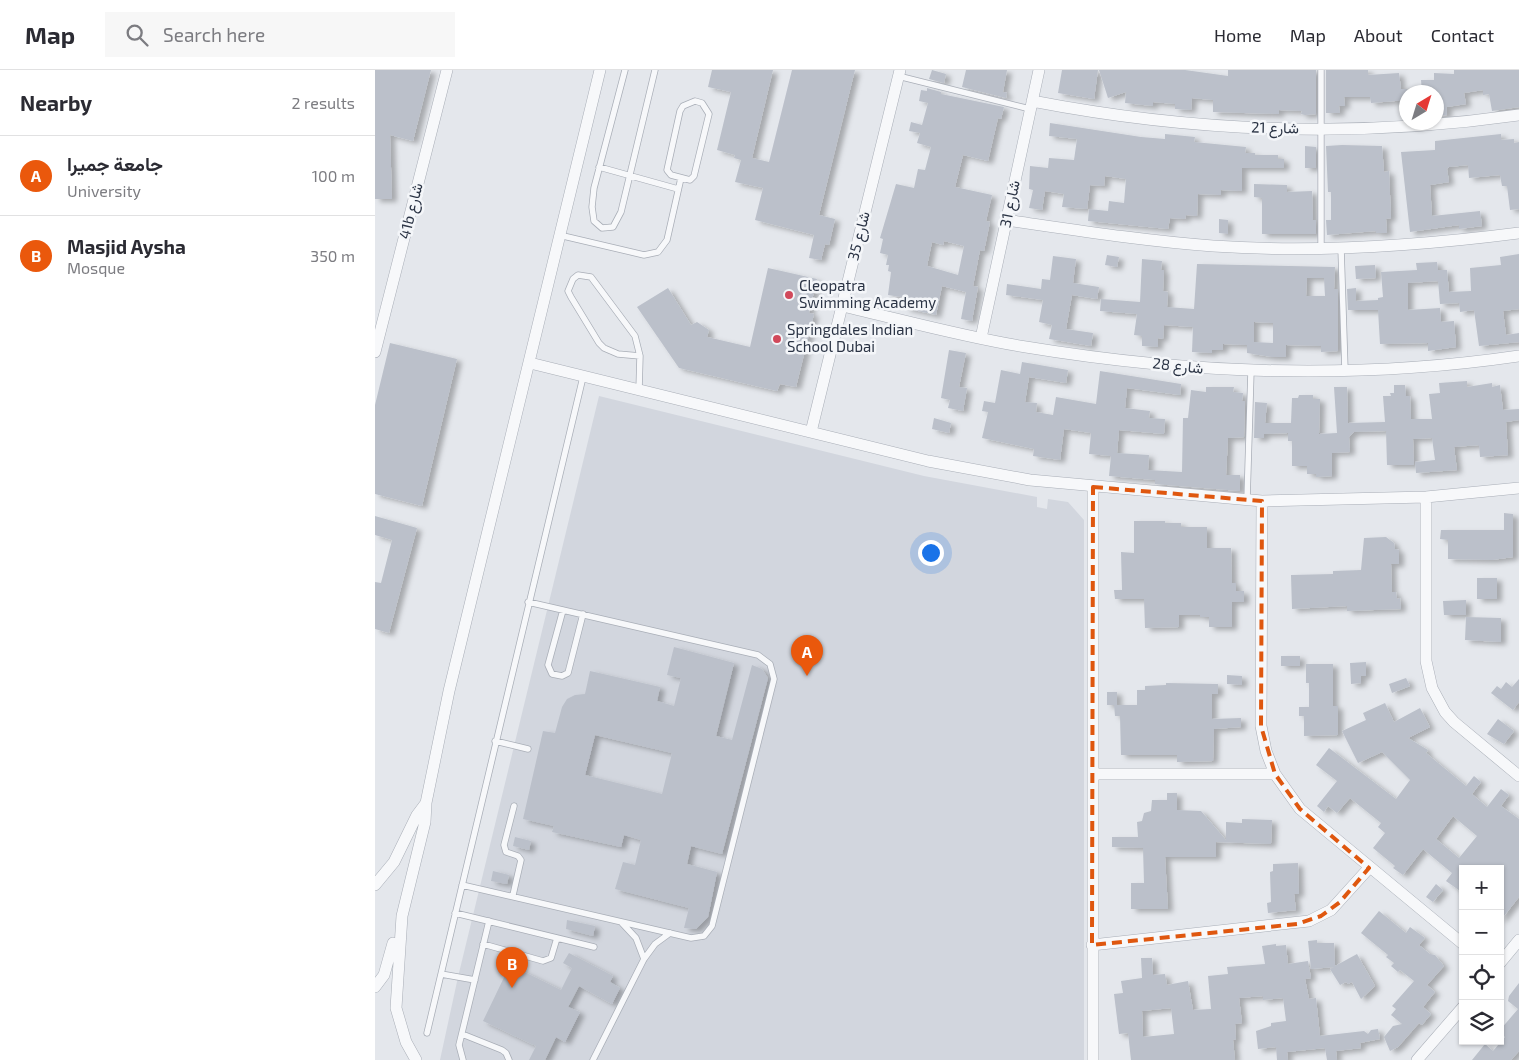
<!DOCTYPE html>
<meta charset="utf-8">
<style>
:root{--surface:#fff;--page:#f7f7f7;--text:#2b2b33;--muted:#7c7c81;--line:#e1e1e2;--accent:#ea580c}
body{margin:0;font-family:"Exo 2",Vazirmatn,sans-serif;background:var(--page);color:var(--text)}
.controls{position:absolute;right:15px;bottom:15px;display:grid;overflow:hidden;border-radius:0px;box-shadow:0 1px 4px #0004}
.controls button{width:45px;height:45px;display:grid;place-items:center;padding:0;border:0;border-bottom:1px solid var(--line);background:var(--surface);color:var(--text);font:25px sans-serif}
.compass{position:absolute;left:1024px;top:15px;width:45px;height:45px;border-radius:50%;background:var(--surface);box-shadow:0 1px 4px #0004;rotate:38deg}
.you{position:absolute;left:555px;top:482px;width:18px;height:18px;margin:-12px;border:4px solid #fff;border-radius:50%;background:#1a73e8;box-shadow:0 0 0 8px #1a73e833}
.badge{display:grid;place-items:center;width:32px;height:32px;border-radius:50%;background:var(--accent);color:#fff;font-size:16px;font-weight:700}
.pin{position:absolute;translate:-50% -41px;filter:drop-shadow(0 1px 2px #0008)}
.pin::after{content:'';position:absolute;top:26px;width:18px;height:15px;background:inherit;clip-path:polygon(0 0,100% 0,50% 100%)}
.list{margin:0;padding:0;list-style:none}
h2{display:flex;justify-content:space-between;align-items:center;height:65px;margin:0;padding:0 20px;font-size:21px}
h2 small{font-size:16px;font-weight:400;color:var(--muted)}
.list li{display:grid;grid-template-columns:32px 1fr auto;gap:15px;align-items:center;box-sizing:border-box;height:80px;padding:0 20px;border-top:1px solid var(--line)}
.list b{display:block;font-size:19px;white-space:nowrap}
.list p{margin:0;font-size:16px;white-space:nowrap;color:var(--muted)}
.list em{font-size:16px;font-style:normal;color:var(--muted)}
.icon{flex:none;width:28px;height:28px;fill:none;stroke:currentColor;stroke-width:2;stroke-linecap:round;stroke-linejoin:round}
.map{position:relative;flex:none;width:1144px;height:990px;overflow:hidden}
header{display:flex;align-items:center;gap:30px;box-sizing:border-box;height:70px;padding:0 25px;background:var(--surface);border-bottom:1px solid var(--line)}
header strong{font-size:24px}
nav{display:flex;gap:28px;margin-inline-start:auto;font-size:18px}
.search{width:350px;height:45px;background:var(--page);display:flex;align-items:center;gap:12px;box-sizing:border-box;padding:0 18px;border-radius:0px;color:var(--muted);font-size:19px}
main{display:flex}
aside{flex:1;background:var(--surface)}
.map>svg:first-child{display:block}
.built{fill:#d2d6de}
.building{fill:#bbc0ca;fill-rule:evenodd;filter:url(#shadow)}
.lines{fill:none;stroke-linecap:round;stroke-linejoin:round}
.service-casing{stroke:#a9aeb7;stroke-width:7}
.minor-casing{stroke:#a9aeb7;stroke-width:12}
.service{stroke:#f7f8fa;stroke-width:5.5}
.minor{stroke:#f7f8fa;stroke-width:11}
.marked{fill:none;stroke:#df570f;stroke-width:4;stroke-dasharray:10 6;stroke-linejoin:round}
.poi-dot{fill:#d1495b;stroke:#f4f6f9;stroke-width:2}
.labels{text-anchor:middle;stroke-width:5;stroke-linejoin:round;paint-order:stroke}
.street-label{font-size:15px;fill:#2b3445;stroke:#f4f6f9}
.poi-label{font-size:15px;fill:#2b3445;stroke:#f4f6f9;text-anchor:start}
</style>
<header>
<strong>Map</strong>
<div class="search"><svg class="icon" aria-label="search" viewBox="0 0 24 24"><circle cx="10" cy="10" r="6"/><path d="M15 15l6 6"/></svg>Search here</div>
<nav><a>Home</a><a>Map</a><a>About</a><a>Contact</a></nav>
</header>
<main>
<aside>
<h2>Nearby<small>2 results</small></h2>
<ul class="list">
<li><span class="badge">A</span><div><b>جامعة جميرا</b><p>University</p></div><em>100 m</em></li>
<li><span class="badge">B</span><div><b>Masjid Aysha</b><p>Mosque</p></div><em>350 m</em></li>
</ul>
</aside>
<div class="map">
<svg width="1144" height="990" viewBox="0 0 1144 990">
<defs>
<filter id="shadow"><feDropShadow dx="5" dy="3" stdDeviation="2.5" flood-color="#0004"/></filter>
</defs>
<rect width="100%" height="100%" fill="#e4e7ec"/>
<path class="built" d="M224 326 549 406 662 427V437L672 439 673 429 693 432 709 450V990H65L83 907Z"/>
<path class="building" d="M0 0H56L38 71 15 65 17 129H0Z
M337 0H398L377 88 394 92 417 0H480L444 145 460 149 454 175 450 174 446 190 434 188 439 165 380 150 388 118 360 112 366 90 359 88 360 85 342 80 356 22 333 17Z
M557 0 571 4 569 13 554 9Z
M591 0H632L628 22 632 23 631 28 587 17Z
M687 0H723L719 29 683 23Z
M724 0H810L853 6V0H941V44L930 45 926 44 927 41 904 40V44L838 42V30L817 28 816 40 800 39V34L778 32V36L750 33 751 22 733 28Z
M951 0H993V5L1024 3 1026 19H1032V30L996 33 995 27H969L970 36H964L965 43H951Z
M1079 0H1144V37L1117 41 1114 24 1108 25V20L1089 23 1091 34 1072 37V45L1062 46V22H1047L1046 10H1059V3L1079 4Z
M552 18 566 22V24L629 37 626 49 623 48 613 91 588 85 580 117 617 125 611 151 615 152 609 181 605 180 598 216 603 217 597 251 586 249 591 222 567 216 561 245 530 238 533 228 513 225 516 202 513 201 514 195H511L513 185 505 183 508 169 505 168 521 114 539 118 543 99 550 100 556 77 542 73 545 63 534 61 536 52 547 55 553 33 544 31 546 20 552 21ZM569 171 589 176 583 205 552 196 557 172 568 175Z
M675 53 766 67 790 69V64L820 67 819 72 871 77 870 83H880V85H903V89H909V98H867V121L846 120V125L823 124 822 146 811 145 810 149 795 148 793 159 713 151 714 139 733 141 734 131 749 133 751 109 730 106 729 116 715 115 712 139 687 137 689 124 670 121 667 140 654 138 658 120 654 119 655 96 673 98 674 88 699 90 702 69 674 66Z
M1126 64V70L1139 69V73L1144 72V139L1135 140 1132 116H1127L1125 105 1094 108 1093 95 1074 97 1072 99 1074 112 1055 115 1057 146 1105 141 1107 156 1084 159V155L1035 162 1026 82 1060 80V71Z
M967 75 1007 76 1009 102 1014 101 1016 148 1011 149 1012 163H1001V161L952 165 951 150H956V122H953L951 76Z
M930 76 941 77V98H930Z
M879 114 912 115V122L937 121 938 150H941V164H887V128L879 127Z
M844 149 853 150V164L844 163Z
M1144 184V239L1128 241 1131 265 1144 263V272L1104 276 1099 240 1085 242 1084 233 1065 234 1063 211 1033 213V240L1065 238 1066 252 1079 251 1081 277 1053 281V273L1005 274 1003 240H973L972 219 981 218V231L1003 230V228L1008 227 1006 202 1042 200 1041 193 1062 192 1063 200H1072L1074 222 1096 221 1095 198 1126 195 1125 187Z
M732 185 744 187 742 197 730 195Z
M678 186 701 189 698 213 724 217 722 229 697 225 691 259 718 263 716 276 674 269 677 255 664 252 668 230 631 225 632 214 666 219 667 209 675 210Z
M767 189 787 191 786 200H789L788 221 793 222 792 237 819 239 822 194 960 197 959 219H963V281L946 282V276L911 275V287H897L872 283V275L848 274V280H837V283L817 282 818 257 789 255 788 269 783 268V277L767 276V266L759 265 762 244 725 241 726 229 765 232ZM932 208H949L950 226H931ZM879 252 898 253V273L879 272Z
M1000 195 1001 208 981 209 980 196Z
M393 198 442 209 434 243 439 244 421 317 405 314 402 321 304 298 262 237 293 218 316 255 322 252 334 260 332 267 375 277Z
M15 273 82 289 47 436 0 424V335Z
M574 280 591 283 584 317 592 318 588 341 573 338 575 330 566 328Z
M647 292 693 300 691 313 654 307 650 332 662 333 661 342 678 345 681 327 721 334 725 301 806 314 805 325 752 318 750 338 775 341 774 348 790 349 789 364 744 360 742 383 774 385 773 400 807 402 808 348H813L816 320 831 322V317H859L858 322 868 323 867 331H870L869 367 853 368 851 405H865V421L780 414V410L734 406 736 386 714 384 716 363 689 359 685 390 658 386 659 379 607 368 613 342 607 341 609 331 620 333 626 300 645 304Z
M1092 311V317L1117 313V317L1125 315 1128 340 1144 339V350L1131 352 1133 385 1105 387 1104 375 1079 377 1082 400 1041 403 1040 392 1060 390 1057 368 1038 369 1039 395H1012L1011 361 979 362 974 367 975 382 957 383V406L941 407V404H932V396H917V371H913V363L889 364V368H879L880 332 892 333 890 353H916L917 328H923L924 325H938V329H945L944 364 962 363 959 317H972L973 353 1010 352 1008 326H1016L1015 323H1019V315H1030L1031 326H1035L1036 349H1057L1054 324 1065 323 1064 313Z
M559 348 576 353 574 363 557 359Z
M1129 443 1138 444V487L1117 490 1073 489V470L1065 469 1066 460H1129Z
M0 446 42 458 14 563 0 559V512L6 513 17 470 0 465Z
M759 451H790V453H806V457H832V478H856L857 513H861V521H869V532H857V557H834V547H825V545H804V557L770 558 769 529H740L739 520H747L746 482 759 483Z
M1011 467 1019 473 1020 479 1024 480V494H1016L1017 522H1021L1022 529 1025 528 1026 539 972 541V536L917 539 916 505 958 504V501L986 500 989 468Z
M1102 508H1122V529H1102Z
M1091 530V545H1069L1068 531Z
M1091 547 1126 548V572L1090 570Z
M299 577 359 593 341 666 357 670 377 595 387 599 393 608 347 784 316 776 312 794 342 802 333 847 321 859 309 858 314 838 240 819 248 792 260 795 266 770 249 765 246 777 177 762 179 756 148 749 168 661 180 663 187 637 192 629 200 625 210 624 215 601 285 617 282 631 299 636 306 608 292 605ZM220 665 297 683 287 724 210 705Z
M906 586H925V596H906Z
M991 592V606H986V613L976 614 975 593Z
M931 594H958V636H963V665L929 666V646H924V637H934V613H931Z
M852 605 867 606V615L852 614Z
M1031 608 1035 616 1017 623 1014 614Z
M1144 609V632L1138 640 1116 623 1122 616 1126 619 1131 612 1137 617Z
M791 613 843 614V624H837V649L866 648V657L839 659 838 691 802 692V685H746L745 646H740L739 635H732V622H742V635H762V620H770V616L791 615Z
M1010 633 1019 652 1045 638 1055 657 1033 668 1053 680 1051 683 1091 716 1099 706 1106 712 1097 724 1112 737 1126 719 1134 725 1126 736 1144 749V827L1125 851V799H1088V823L1071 811 1077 803 1048 779 1028 805 1018 798 1020 796 998 778 1010 763 1003 757 1006 753 975 728 962 743 953 736 949 742 942 736 962 711 941 695 954 678 1021 729 1035 710 1007 682 983 693 967 661 991 650 988 643ZM1078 746 1102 766 1084 788 1061 769Z
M1123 649 1139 661 1129 674 1112 664Z
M792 723H802V740L826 741 851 770V752L867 753V749L897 750 896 774 841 772V787H790L793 839H756V813H769L768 778 737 777V767H763L762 752 767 751 769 743 776 741 777 730H792Z
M140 767 156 771 154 780 138 776Z
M923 793 924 824H919L921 840 893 843 892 833 896 832 895 802 898 801V794Z
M118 801 134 805 132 814 116 811Z
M1061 814 1068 820 1058 832 1051 827Z
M1004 841 1031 863 1035 857 1050 868 1044 875 1055 884 1060 885 1069 896 1052 915 1060 922 1048 937 1056 944 1047 955 1044 953 1023 977 1015 981 1009 967 1018 956 1027 954 1016 945 1021 939 1017 936 1039 911 1025 900 1023 902 1016 896 1019 893 1011 887 1013 885 986 863Z
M192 850 220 856 218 866 191 859Z
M942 870V873H959L960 896 982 884 1000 916 986 929 977 912 973 914 971 912 965 915 955 899 959 897 936 899 933 871Z
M901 874V876L911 875 913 894 933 891 936 908 930 909 934 929 941 928 945 966 989 961 993 964 996 960 1003 959 1005 969 985 973 986 978 961 981 962 990H952L950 978 912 982 913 990H902L901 977 883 979 881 961 896 956V953L911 951 908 928 888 930V926L864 928 867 953 860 954 861 969 858 970 860 990H756L753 963 744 964 739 924 748 923 746 911 767 908 766 888H777L778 905 790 904 792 915 813 911 818 940 836 939 833 906 853 904 852 897 890 894 887 876ZM796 938 799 964 768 967 767 941Z
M194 883 238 906 235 912 245 918 237 934 204 916 193 937 205 942 190 972 181 967 170 990H154L161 976 108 951 135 895 186 920 197 898 188 893Z
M1144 913V981L1136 990H1097L1110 974 1118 981 1130 967 1125 963V960L1143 939 1133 931 1134 926Z"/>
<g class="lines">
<g class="service-casing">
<path id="service" d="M250 0 219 118 217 137 219 151 227 158 238 157 246 142 280 0
M523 6 655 39
M320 31 327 33 334 44 319 106 315 110 296 105 292 100 305 41 308 36Z
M224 97 303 119
M184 165 269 185 283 182 292 170 306 108
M946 178V0
M966 178 970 300
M264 320 265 286 260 266 216 207 203 205 198 209 193 221 196 227 224 273 229 278 243 284 265 286
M872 430 876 301
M188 540 173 595 177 604 187 606 193 603 208 544
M120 671 153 679
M87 815 316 868 329 866 337 856 399 609 395 594 383 585 153 532
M138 825 146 790 143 786 131 782 129 775 139 736
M80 843 219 877
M247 853 261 868 269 889
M108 874 168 891 176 888 182 868
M66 904 100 910
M52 963 208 307
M87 964 127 980 131 983 134 990
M88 990 84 975 114 851
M218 990 269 889 280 874 295 863"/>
</g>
<g class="minor-casing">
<path id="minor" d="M657 31C817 62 983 68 1144 45
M631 150C700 160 769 171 838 176 940 183 1043 176 1144 163
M467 236C528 250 589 267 651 277 814 304 980 310 1144 286
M606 268 664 0
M0 282 72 0
M155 293 553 391 655 410 887 431 1051 427 1144 418
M436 362 525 0
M1051 427V591L1057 618 1070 642 1079 652 1144 706
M887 431 886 656 891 681 900 704 925 739 1088 874
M718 704H900
M0 815 19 792 42 745 51 733
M717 875 934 851 956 840 994 798
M1125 893 1144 870
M0 917 9 905 18 873
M41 990 31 972 21 938 27 846 50 752 51 733 74 621 225 0
M718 990V417
M1042 990 1088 937"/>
</g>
<use href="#service" class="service"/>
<use href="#minor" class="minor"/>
</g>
<path class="marked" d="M718 417 887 431 886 656 900 704 925 739 994 798 965 832 946 846 922 854 717 875Z"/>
<g class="poi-dot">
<circle cx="414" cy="225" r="5"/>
<circle cx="402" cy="269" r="5"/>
</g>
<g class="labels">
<g class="street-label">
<text transform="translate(900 58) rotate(1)" y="5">شارع 21</text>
<text transform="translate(635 134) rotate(-78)" y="5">شارع 31</text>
<text transform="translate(36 141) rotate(-76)" y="5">41b شارع</text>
<text transform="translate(484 166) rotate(-76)" y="5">شارع 35</text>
<text transform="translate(803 296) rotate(6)" y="5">شارع 28</text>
</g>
<g class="poi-label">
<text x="424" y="221">Cleopatra<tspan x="424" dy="17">Swimming Academy</tspan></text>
<text x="412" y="265">Springdales Indian<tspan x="412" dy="17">School Dubai</tspan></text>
</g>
</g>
</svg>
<div class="controls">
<button>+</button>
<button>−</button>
<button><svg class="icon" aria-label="locate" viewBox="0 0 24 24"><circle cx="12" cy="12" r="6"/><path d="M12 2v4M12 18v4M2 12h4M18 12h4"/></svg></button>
<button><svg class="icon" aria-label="layers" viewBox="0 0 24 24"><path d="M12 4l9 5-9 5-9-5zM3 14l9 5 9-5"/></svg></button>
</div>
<svg class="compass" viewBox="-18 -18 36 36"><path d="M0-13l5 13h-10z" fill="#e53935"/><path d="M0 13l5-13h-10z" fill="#7c7c81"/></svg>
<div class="you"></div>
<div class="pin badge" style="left:432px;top:606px">A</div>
<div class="pin badge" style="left:137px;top:918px">B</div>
</div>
</main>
